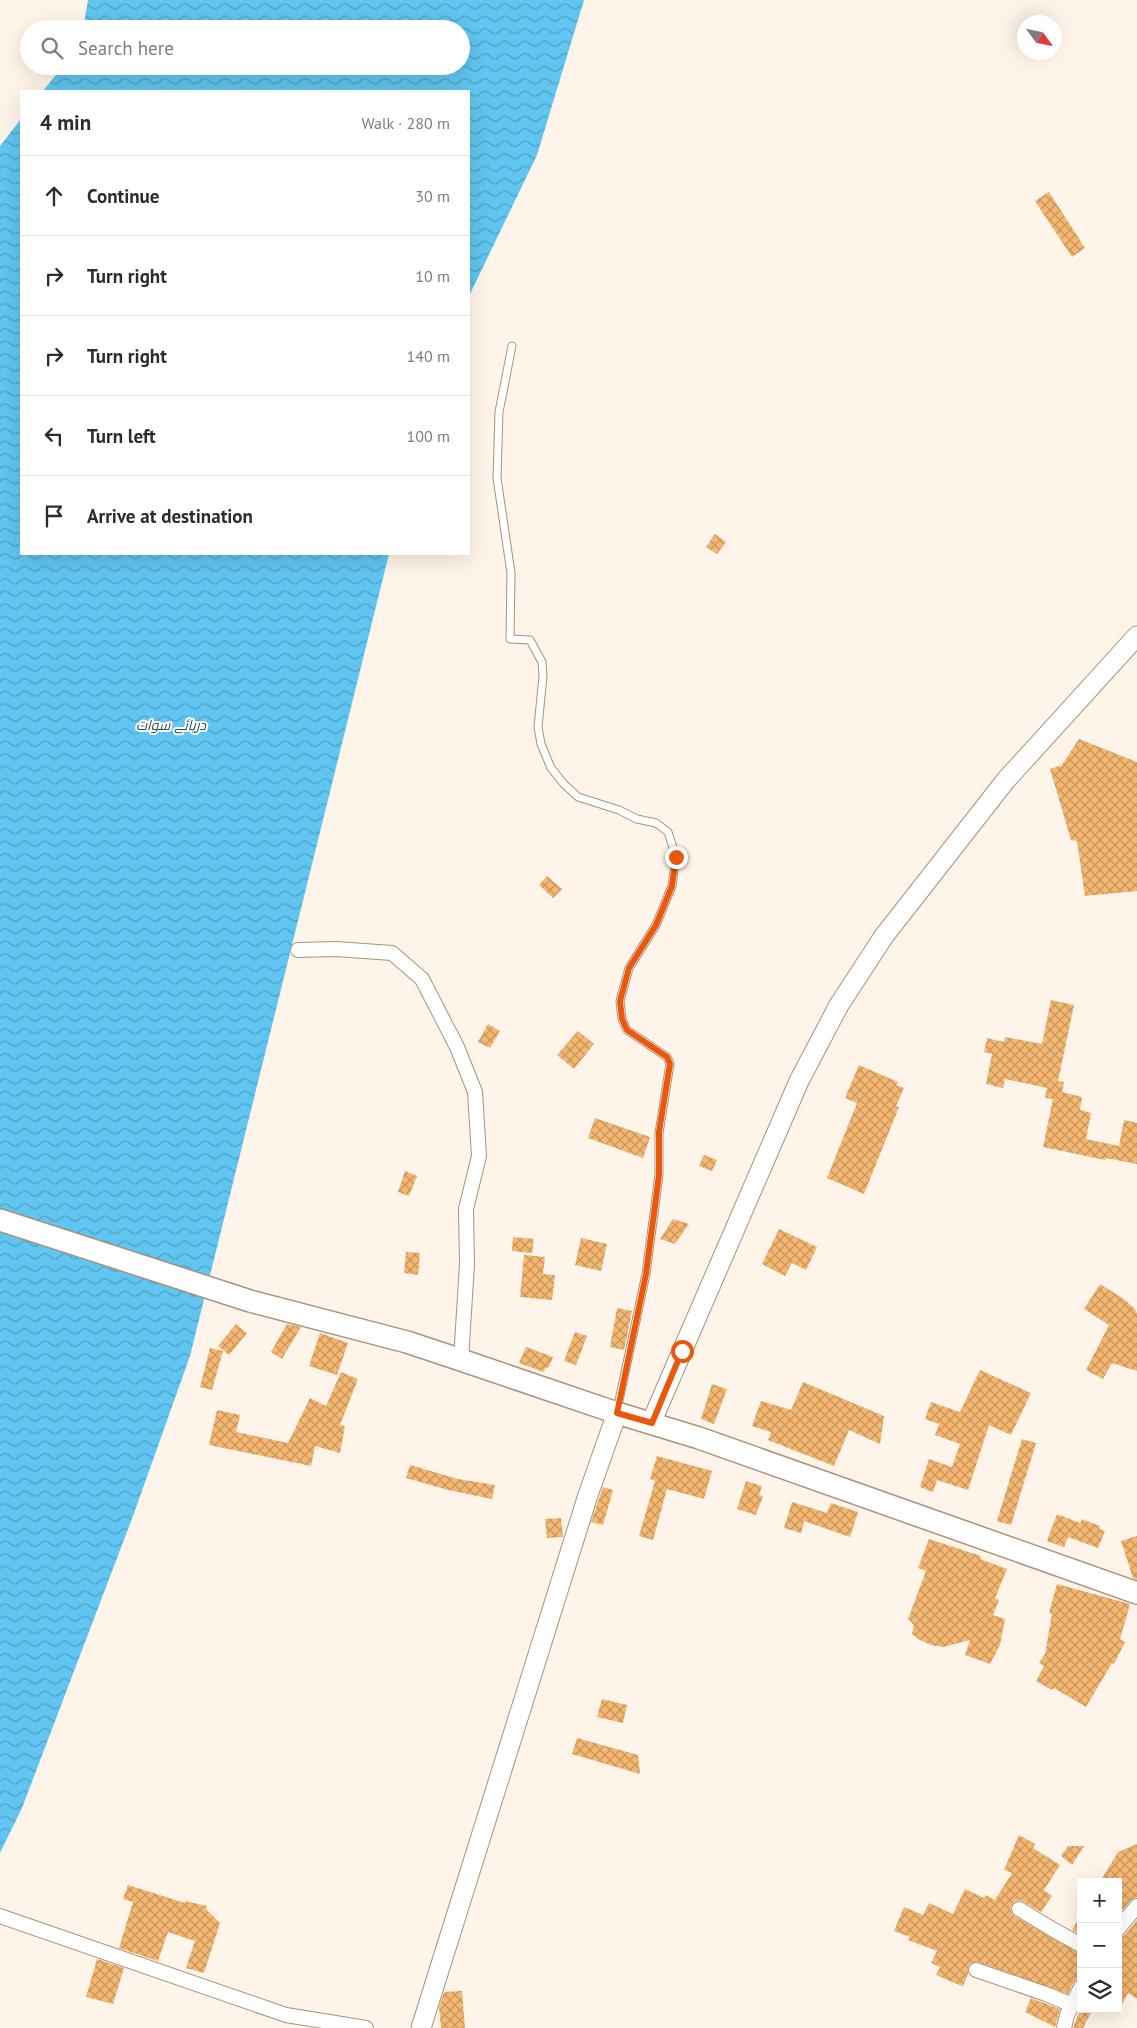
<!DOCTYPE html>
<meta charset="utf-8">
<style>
:root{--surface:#fff;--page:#f2f2f3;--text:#2b2b33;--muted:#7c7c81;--line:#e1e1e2}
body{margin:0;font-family:"PT Sans",Cairo,sans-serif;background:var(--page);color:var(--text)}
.controls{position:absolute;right:15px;bottom:15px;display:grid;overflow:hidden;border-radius:0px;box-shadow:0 5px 20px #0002}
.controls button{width:45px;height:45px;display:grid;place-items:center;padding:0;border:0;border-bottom:1px solid var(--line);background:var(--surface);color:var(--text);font:25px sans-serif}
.compass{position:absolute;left:1017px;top:15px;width:45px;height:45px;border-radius:50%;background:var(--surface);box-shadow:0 5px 20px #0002;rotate:123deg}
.stop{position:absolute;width:15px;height:15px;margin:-11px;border:4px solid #ea580c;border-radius:50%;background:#fff}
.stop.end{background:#ea580c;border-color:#fff;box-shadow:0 1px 5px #0008}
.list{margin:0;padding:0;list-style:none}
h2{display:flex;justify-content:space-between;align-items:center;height:65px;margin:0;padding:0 20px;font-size:21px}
h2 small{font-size:16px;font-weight:400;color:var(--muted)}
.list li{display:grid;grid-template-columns:32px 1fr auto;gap:15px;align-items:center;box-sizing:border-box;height:80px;padding:0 20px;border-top:1px solid var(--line)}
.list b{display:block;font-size:19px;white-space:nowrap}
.list em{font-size:16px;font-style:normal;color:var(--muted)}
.icon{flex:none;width:28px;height:28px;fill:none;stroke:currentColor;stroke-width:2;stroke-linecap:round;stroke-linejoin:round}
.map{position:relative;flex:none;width:1137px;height:2028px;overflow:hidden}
.search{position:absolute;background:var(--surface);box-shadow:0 5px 20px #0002;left:20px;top:20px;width:450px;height:55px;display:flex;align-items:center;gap:12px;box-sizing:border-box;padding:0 18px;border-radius:28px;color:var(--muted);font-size:19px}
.panel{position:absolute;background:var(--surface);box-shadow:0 5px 20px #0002;left:20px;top:90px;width:450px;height:465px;border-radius:0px}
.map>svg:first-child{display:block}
.water{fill:url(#water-waves)}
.building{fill:url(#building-cross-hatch)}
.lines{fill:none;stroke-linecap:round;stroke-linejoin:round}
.service-casing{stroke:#a9927a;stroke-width:9}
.minor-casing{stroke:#a9927a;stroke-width:16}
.secondary-casing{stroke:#a9927a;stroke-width:21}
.primary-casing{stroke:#a9927a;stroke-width:24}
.service{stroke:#fff;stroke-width:7}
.minor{stroke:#fff;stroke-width:14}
.secondary{stroke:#fff;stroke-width:19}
.primary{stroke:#fff;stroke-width:21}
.route{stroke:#ea580c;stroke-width:6}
.labels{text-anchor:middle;stroke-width:4;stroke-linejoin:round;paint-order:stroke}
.water-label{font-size:14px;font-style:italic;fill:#265164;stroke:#fff}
</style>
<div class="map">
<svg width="1137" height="2028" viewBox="0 0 1137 2028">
<defs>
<pattern id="water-waves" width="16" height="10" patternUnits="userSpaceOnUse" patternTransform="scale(1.25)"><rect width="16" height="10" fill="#60c5f0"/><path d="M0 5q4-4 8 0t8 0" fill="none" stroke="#50a0c2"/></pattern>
<pattern id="building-cross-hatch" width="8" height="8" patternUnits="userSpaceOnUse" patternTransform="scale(1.25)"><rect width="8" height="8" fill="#f4b771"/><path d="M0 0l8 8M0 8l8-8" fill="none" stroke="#c7955d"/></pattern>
</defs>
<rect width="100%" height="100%" fill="#fef4e9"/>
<path class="water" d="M88 0H584L537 155 469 296V91H43L63 66H461V29H83Z
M21 119V554H389L190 1356 133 1516 22 1808 0 1853V146Z"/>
<path class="building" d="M1049 192 1085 248 1072 257 1035 201Z
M715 534 726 542 717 554 706 547Z
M1079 739 1137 762V891L1085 896 1077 841 1071 840 1050 769 1062 765Z
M547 876 562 889 553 898 539 885Z
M1051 1000 1074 1005 1058 1081 1064 1082 1062 1092 1082 1097 1080 1110 1091 1113 1086 1139 1119 1146 1124 1120 1137 1123V1164L1106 1158 1105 1160 1043 1147 1053 1099 1045 1098 1047 1088 1005 1079 1003 1088 986 1084 992 1054 984 1052 987 1038 1004 1042 1005 1037 1042 1044Z
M488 1024 500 1031 490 1048 478 1042Z
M578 1031 594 1044 574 1069 557 1055Z
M859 1065 898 1082 896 1085 904 1088 896 1106 899 1107 864 1194 827 1178 857 1103 845 1098Z
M595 1118 650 1137 643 1158 588 1138Z
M704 1155 717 1160 712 1171 699 1166Z
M405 1171 417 1176 409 1196 398 1192Z
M673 1219 689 1224 675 1244 660 1239Z
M779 1229 817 1247 806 1270 792 1263 785 1276 762 1264Z
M513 1237 534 1239 532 1253 512 1251Z
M581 1238 607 1244 601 1271 575 1265Z
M406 1252 420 1253 418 1275 404 1273Z
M524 1255 545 1257 543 1274 555 1275 552 1300 520 1297Z
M1100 1284 1124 1299 1135 1309 1137 1314V1371L1112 1363 1103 1379 1086 1370 1109 1325 1084 1309Z
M617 1308 632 1311 624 1350 610 1347Z
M236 1324 247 1333 229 1355 218 1346Z
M287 1324 301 1327 282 1359 271 1352Z
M575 1332 587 1336 576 1365 564 1361Z
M320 1333 348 1343 337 1375 309 1366Z
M526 1347 553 1357 549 1367 545 1368 544 1372 519 1363Z
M210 1348 223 1351 212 1390 200 1387Z
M980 1370 1031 1393 1011 1435 989 1425 968 1490 937 1480 933 1492 920 1487 929 1459 952 1467 960 1444 935 1435 939 1424 925 1419 931 1402 960 1412Z
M341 1372 358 1379 340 1425 345 1426 340 1453 315 1446 311 1466 209 1445 217 1410 240 1415 236 1432 288 1443 310 1398 326 1406Z
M803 1382 884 1416 880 1444 849 1430 834 1466 768 1440 771 1432 752 1426 761 1401 791 1410Z
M712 1384 727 1389 714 1424 701 1419Z
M1022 1439 1036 1443 1011 1525 997 1521Z
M657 1456 712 1471 704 1499 667 1489 653 1540 639 1536 655 1481 650 1479Z
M410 1465 458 1479 495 1485 492 1499 448 1490 406 1478Z
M746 1481 762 1486 759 1495 763 1496 756 1515 737 1509Z
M603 1487 613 1490 603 1525 591 1522Z
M792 1502 827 1513 831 1503 858 1512 850 1537 804 1521 801 1533 784 1528Z
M1057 1514 1080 1523 1082 1519 1100 1526 1099 1529 1105 1531 1098 1548 1068 1537 1064 1547 1047 1541Z
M561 1518 563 1537 547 1538 545 1519Z
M1137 1536V1580L1133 1578 1121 1541Z
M929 1539 981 1556 980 1559 1007 1569 995 1598 999 1600 993 1615 1005 1619 1000 1645 990 1664 965 1655 970 1640 943 1647 931 1645 920 1640 912 1634 914 1625 908 1619 926 1571 918 1568Z
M1057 1584 1130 1604 1120 1639 1125 1642 1114 1664 1112 1663 1086 1707 1054 1688 1052 1690 1036 1681 1044 1666 1039 1663 1045 1654 1052 1614 1049 1613Z
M602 1699 627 1705 623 1723 597 1717Z
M577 1738 638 1755 640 1774 572 1754Z
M1019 1835 1035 1844 1033 1848 1060 1865 1044 1890 1052 1896 1041 1912 1020 1900 1014 1902 1010 1909 1014 1916 1081 1954V1978L1073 1983 1068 1994 978 1962 970 1964 968 1968V1974L963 1986 959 1985 936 1975 940 1967 931 1963 937 1951 908 1940 910 1937 894 1931 904 1907 923 1915 929 1903 953 1914 965 1889 984 1898 986 1895 995 1900 1012 1873 1004 1870Z
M1137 1844V1897L1131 1900 1123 1910 1118 1906V1882H1100L1118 1852Z
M1068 1846H1084L1072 1865 1061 1856Z
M128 1885 185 1903V1901L207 1906 206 1909 220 1923 204 1973 186 1968 195 1941 168 1932 158 1961 119 1948 133 1902 123 1899Z
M1081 1915V1935L1072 1930Z
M1137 1920V1999L1128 1993 1118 2012V1938L1125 1935Z
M97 1959 124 1968 113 2004 86 1997Z
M462 1991 465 2028H441L439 2007 444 1992Z
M1031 1998 1060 2009 1055 2027 1025 2012Z
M1081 2007V2009H1093L1083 2028H1073Z"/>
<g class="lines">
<g class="service-casing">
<path id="service" d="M512 346 499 412 497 478 511 573 510 639 530 640 542 662 543 676 538 727 541 744 551 768 564 784 578 797 619 810 637 819 656 823 668 832 676 857 672 886 656 925 629 968 620 1001 622 1019 627 1030 667 1057 670 1064 659 1133V1175L646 1274 617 1410"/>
</g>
<g class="minor-casing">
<path id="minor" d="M298 950 336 949 392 953 422 979 457 1047 475 1092 479 1156 466 1209 467 1264 461 1360
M1019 1909 1052 1929 1081 1945
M0 1916 286 2015 366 2028
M1118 1929 1137 1906
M976 1970 1046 1994 1072 2005
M1064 2028 1067 2015 1081 1987"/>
</g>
<g class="secondary-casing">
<path id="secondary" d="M651 1423 799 1081 839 1005 884 936 1006 780 1137 636
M421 2028 588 1495 617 1413"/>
</g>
<g class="primary-casing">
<path id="primary" d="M0 1220 250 1301 407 1342 461 1360 617 1413 699 1438 1137 1593"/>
</g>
<use href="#service" class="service"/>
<use href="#minor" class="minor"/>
<use href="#secondary" class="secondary"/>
<use href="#primary" class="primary"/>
</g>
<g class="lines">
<path class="route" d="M676 857 672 886 656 925 629 968 620 1001 622 1019 627 1030 667 1057 670 1064 659 1132V1175L646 1274 617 1413 652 1423 682 1351"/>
</g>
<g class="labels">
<g class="water-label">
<text x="171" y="730">دریائے سوات</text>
</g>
</g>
</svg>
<div class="controls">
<button>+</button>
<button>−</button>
<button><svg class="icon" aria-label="layers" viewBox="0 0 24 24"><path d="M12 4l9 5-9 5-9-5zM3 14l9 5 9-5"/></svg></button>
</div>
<svg class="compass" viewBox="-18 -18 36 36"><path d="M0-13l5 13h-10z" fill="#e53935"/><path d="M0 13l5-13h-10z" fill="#7c7c81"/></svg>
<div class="stop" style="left:682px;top:1351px"></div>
<div class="stop end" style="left:676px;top:857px"></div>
<div class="search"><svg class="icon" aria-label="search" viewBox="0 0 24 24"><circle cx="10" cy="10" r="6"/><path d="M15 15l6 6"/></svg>Search here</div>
<section class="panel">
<h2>4 min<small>Walk · 280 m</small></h2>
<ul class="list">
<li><svg class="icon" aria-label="ahead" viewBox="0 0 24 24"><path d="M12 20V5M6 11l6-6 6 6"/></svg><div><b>Continue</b></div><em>30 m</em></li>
<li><svg class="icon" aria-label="right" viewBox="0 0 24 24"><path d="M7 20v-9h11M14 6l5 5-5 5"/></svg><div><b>Turn right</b></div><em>10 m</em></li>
<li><svg class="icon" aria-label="right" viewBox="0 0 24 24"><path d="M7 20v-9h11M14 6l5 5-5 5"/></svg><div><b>Turn right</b></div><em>140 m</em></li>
<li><svg class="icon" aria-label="left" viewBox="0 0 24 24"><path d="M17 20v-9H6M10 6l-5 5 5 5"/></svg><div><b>Turn left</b></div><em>100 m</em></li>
<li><svg class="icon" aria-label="arrive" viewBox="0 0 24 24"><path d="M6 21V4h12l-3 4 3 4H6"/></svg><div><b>Arrive at destination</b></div></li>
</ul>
</section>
</div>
